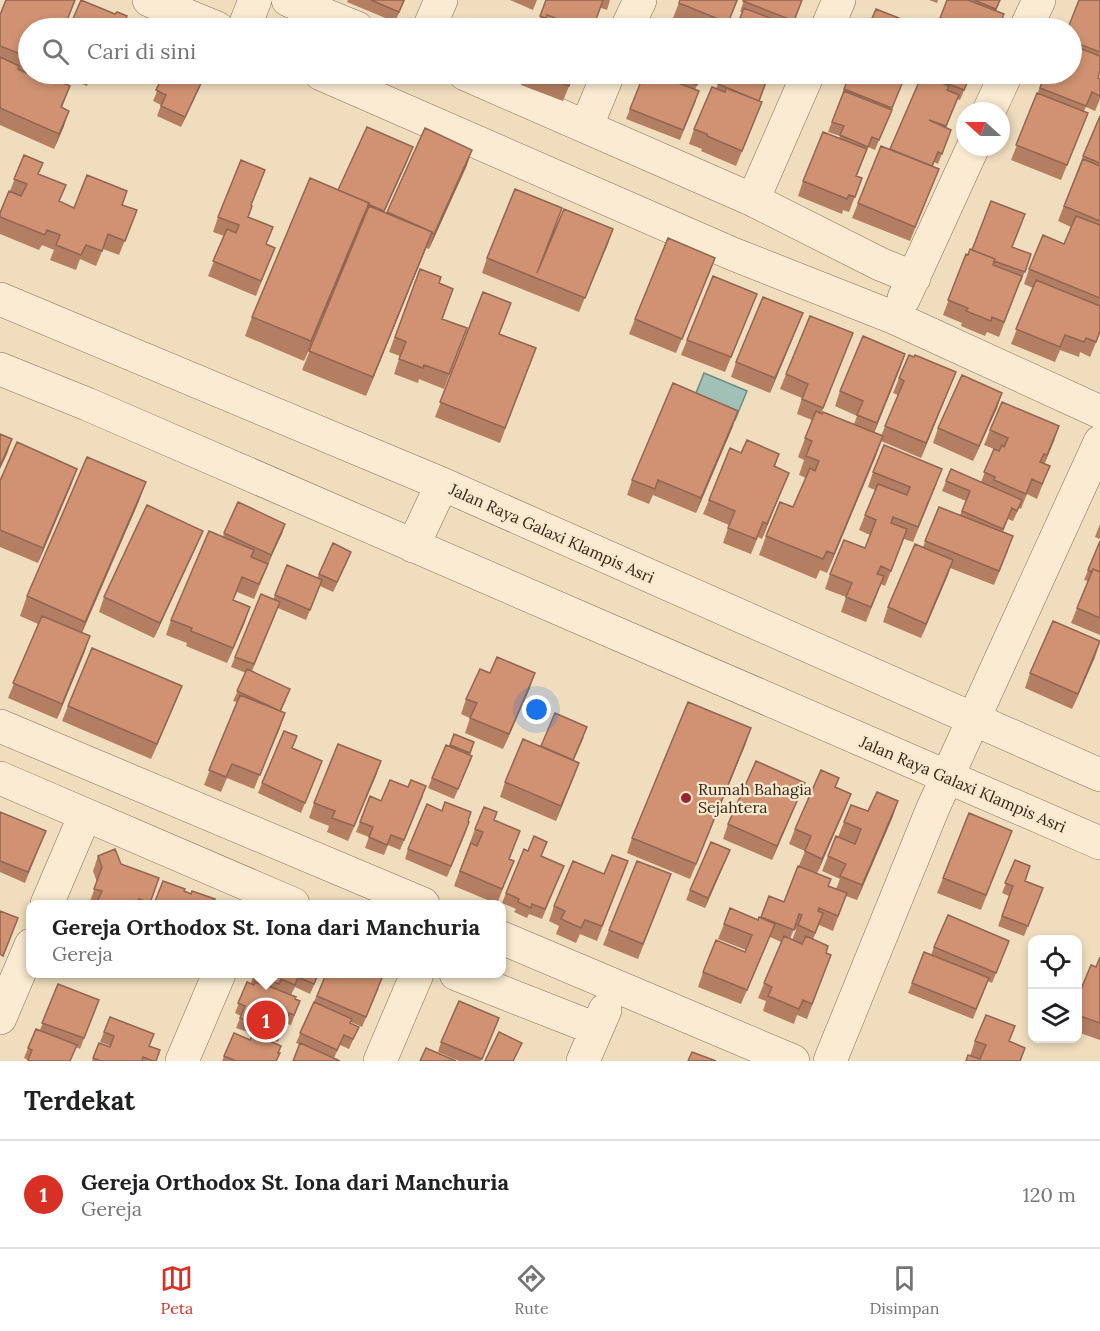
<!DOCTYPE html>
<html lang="id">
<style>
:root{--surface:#fff;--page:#f2f2f2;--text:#202124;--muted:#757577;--line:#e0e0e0;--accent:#d93025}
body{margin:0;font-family:Lora,serif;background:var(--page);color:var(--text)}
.controls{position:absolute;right:18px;bottom:18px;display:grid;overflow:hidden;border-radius:12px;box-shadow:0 3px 9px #0003}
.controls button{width:54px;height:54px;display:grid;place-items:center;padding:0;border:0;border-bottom:2px solid var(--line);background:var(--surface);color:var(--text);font:30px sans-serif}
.compass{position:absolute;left:956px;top:102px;width:54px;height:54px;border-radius:50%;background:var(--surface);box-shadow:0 3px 9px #0003;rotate:291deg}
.you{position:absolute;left:537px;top:710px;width:21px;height:21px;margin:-15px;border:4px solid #fff;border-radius:50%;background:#1a73e8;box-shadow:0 0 0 9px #1a73e833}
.badge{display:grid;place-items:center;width:39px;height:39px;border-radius:50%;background:var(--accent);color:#fff;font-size:20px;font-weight:700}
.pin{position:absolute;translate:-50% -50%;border:3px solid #fff;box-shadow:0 2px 6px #0006}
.popup{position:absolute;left:26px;top:900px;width:480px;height:78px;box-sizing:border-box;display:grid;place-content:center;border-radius:12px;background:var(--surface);filter:drop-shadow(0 2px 4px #0005);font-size:20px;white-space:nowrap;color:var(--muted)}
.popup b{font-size:22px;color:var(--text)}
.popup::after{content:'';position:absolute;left:50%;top:100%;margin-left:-12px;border:12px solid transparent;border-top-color:var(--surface)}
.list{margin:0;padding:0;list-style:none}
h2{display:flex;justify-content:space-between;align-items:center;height:78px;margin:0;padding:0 24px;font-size:26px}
h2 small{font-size:20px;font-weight:400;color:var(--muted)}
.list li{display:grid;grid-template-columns:39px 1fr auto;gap:18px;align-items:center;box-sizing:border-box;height:108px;padding:0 24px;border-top:2px solid var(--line)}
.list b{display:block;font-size:22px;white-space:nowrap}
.list p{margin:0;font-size:20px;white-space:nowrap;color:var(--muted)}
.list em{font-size:20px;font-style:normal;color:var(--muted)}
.icon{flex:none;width:33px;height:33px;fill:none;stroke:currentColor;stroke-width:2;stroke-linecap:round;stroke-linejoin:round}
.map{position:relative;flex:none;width:1100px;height:1061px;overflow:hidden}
.search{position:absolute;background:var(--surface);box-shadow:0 3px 9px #0003;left:18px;right:18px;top:18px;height:66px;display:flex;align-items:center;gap:15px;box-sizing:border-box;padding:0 21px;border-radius:33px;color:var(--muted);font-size:22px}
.sheet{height:186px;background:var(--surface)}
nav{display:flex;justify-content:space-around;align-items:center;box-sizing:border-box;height:84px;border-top:2px solid var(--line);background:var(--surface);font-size:16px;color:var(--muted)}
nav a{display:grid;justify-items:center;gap:3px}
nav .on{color:var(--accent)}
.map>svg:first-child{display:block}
.water{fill:#a2c1b6;stroke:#698f83;stroke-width:1.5}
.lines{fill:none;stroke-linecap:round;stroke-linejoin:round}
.minor-casing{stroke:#896d56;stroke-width:34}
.minor{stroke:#faebd2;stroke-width:33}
.wall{fill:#b37e62;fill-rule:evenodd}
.shaded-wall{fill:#926650}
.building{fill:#d09272;stroke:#926650;stroke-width:1.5}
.poi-dot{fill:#9b232d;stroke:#f7e8ce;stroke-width:2}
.labels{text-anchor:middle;stroke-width:4.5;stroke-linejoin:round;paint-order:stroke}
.street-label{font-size:16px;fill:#37271b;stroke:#f7e8ce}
.poi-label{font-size:16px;fill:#37271b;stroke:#f7e8ce;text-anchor:start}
</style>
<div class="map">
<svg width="1100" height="1061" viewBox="0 0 1100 1061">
<rect width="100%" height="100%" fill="#f0ddbe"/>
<path class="water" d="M704 373 747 391 735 420 692 403Z"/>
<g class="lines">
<g class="minor-casing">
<path id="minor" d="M149 0 217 28
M288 0 357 28
M244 28 255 0
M429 28 441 0
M627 28 640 0
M827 28 839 0
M1026 28 1039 0
M321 74 733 254 895 318 1100 412
M465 74 753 200 880 264 914 278
M989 111 1006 74
M587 125 608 74
M753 200 808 74
M904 298 973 147
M0 299 442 484 1100 775
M0 369 87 404 1100 843
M413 546 442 484
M0 726 423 904
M0 778 293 904
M47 904 85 815
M502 938 793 1061
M456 974 596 1029
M0 1018 31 945
M182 1061 219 974
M380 1061 417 974
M583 1061 605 1010
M830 1061 933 808 1100 442"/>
</g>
<use href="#minor" class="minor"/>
</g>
<path class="wall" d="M348 0H405L395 22 347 2Z
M510 0H537L533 10Z
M546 0H610L607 10 601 8 542 28 537 26Z
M680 0H738L726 28H698L673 18Z
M744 0H802L791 28H736L742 12H740Z
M929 0H938L937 3Z
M947 0H1000L996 11 999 28H936Z
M1100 0V72L1098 78 1100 79V99L1095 111 1086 107 1084 111 1088 113 1061 180 1011 160 1045 74H1071V28Z
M0 15 28 28V74H46V75L70 86 62 108 64 126 54 149 0 125Z
M57 74H92L87 86Z
M164 74H200L198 77 203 79 181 127 157 116 161 105 153 101Z
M525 74H574L563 101 521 85Z
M644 74H701L695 90 696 101 680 140 626 119Z
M722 74 759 101 762 102 736 166 701 151 702 149 689 144 694 129 716 89Z
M850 74H906L875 150 868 147 857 176 862 178 849 212 843 210 842 214 798 196 803 181 839 138 840 136 828 132Z
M922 74H971L960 100 957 99 946 128 951 130 938 164 934 162 933 167 939 169 910 241 852 218 858 203 890 149Z
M1100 116V333L1090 357 1080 352 1079 357 1060 350 1055 362 1011 344 1033 288 1024 284 1029 269 1064 244 1071 227 1058 221 1083 156Z
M425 128 467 165 429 249 426 248 366 396 302 370 363 219 304 361 245 336 252 317 338 190 407 162 384 212 387 213Z
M24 155 59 201 74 208 122 205 137 210 119 255 103 249 96 266 80 259 76 270 50 260 54 250 42 245 39 250 0 234V213L10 191Z
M251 205 248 217 266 244 269 263 256 296 208 276 224 236 213 232 218 217Z
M613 229 579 312 482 273 487 258 543 259Z
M1013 247 1031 254 1021 282H1020L999 337 987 332 985 336 961 326 962 323 943 315 966 254 968 255 972 250Z
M715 258 676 353 629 334 635 319Z
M420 269 439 283 442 319 467 328 444 389 419 379 418 383 394 374 400 356 389 352Z
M483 292 500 334 536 348 500 443 435 417Z
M757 294 725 372 681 355 687 340Z
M797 328 770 393 731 377 736 362Z
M853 333 821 414 854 424 857 416 835 406 840 391 905 354 874 433 881 436 898 395 893 393 899 378 950 387 921 458 881 441 827 573 820 570 816 579 759 555 766 536 793 507 806 478 799 475 804 460 798 457 812 420 797 414 802 398 780 389 786 374Z
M1002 393 997 408 973 461 933 443 938 428Z
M733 426 696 513 653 495 649 504 627 495 632 480Z
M1059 426 1044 464V481L1037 499 1027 494 1021 509 1019 508 1013 521 1008 519 1003 532 1008 551 994 585 950 568 921 638 883 622 888 607 923 547 939 507 960 515 966 501 942 491 951 469 981 482 994 449 984 445 990 430Z
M741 453 779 454 775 467 783 487 762 539 758 537 751 554 723 543 729 525 703 514 709 500Z
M873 472 937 483 913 542 904 539 885 586 881 584 866 622 841 612 846 597 825 589 830 574 865 548 870 535 859 530 875 490 868 487Z
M0 481 72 483 38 563 0 547Z
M139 501 82 633 85 651 57 719 8 698 38 624 20 616 27 596Z
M285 524 254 599 237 592 233 600 245 622 227 663 186 646 187 643 166 635 171 620 223 537 224 533Z
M1100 524V539L1095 537Z
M1100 541V635L1071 623 1088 581 1084 580Z
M197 545 154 638 99 612 104 597Z
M351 552 333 592 320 586 306 620 278 608 252 671 286 700 281 711 285 713 254 789 227 778 221 792 204 785 237 702 233 701 246 673 231 667 235 657 273 600 287 565 317 578 319 574Z
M1095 657 1072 709 1025 688 1030 673Z
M490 673 530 688 503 749 465 733 470 718 461 714 466 699Z
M176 701 151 759 62 721 68 706Z
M454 734 474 742 469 755 472 756 454 799 428 788 432 778 449 746Z
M584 737 574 760 579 763 556 821 500 797 505 782 541 746Z
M746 743 690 879 627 853 632 838Z
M292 748 322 761 301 813 258 793 262 783Z
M381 761 348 841 327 832 329 826 309 818 314 803Z
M835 787 851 794 845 809 817 873 828 886 836 889 840 879 822 871 828 856 838 837 844 822 868 811 893 816 857 900 846 896 833 931 819 925 813 939 826 953 831 955 807 1019 797 1015 794 1024 763 1011 766 1001 758 998 781 942 770 937 741 1004 698 987 703 972 745 952 746 950 718 939 724 924 758 920 761 918 769 896 784 902 805 851 789 844 795 829ZM794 929 796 930 792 940 790 939Z
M370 796 381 801 423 796 400 850 388 845 384 855 365 848 369 837 356 832Z
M799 797 772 860 723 839 728 824Z
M0 812 46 831 25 883 0 872Z
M494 820 509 859 514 861 497 904 454 886 475 829Z
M468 822H469L466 832 447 877 405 859 408 849Z
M1012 831 981 910 937 893 943 878Z
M730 850 705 908 686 900 690 890Z
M98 856 159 878 149 904H89L97 882 93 871Z
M542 856 564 866 542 919 529 914 527 918 514 912 516 909 502 903 506 893Z
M1015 860 1025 881 1043 888 1024 936 998 926 1009 896 1002 893Z
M628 861 597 941 580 934 576 943 556 934 559 926 549 921 554 906 604 874Z
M671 874 638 959 603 945 609 930Z
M1009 941 992 983 988 981 973 1019 908 993 912 983 931 955 934 947Z
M1100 957V1040L1077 1032V999L1096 967Z
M254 974H319L310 994 295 987 291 995 278 989 300 1001 291 1025 285 1023 278 1042 236 1028 241 1016 235 1013 247 982 254 985 251 983Z
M326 974 379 988 362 1027 351 1022 350 1023 359 1027 349 1049 340 1045 334 1058 296 1043Z
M58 984 99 1000 80 1049 76 1047 70 1061H27L28 1060 24 1058 28 1048 40 1030Z
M110 1017 149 1046 156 1061H92L93 1058 110 1047 111 1046 100 1042Z
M499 1018 481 1061H459L438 1052 441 1042Z
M234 1033 279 1053 277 1061H222Z
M975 1041H1010L1020 1061H966L970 1056Z"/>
<path class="shaded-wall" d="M203 79 199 89 181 127 185 117Z
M69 111 64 126 54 149 59 134Z
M413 147 407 162 378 226 384 211Z
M472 150 467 165 429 249 434 234Z
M369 203 362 222 304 361 311 341Z
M613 229 608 244 579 312 585 298Z
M432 232 425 251 366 396 373 377Z
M715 258 710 272 676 353 682 339Z
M803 313 797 328 770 393 775 378Z
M905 354 900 369 872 438 877 423Z
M956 372 950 387 921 458 926 443Z
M1002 393 997 408 973 461 979 446Z
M738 411 733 426 696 513 701 498Z
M1059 426 1054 441 1042 470 1047 455Z
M883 436 876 456 827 573 834 554Z
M12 439 7 454 0 469V466Z
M77 469 72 483 38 563 43 548Z
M789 473 783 487 762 539 767 524Z
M146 482 139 501 78 641 85 622Z
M285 524 282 534 267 565 271 555Z
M203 531 197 545 154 638 160 623Z
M351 552 347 562 333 592 337 582Z
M953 560 948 575 921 638 926 624Z
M250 607 245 622 227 663 233 648Z
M90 636 85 651 57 719 62 704Z
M1100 643 1095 657 1072 709 1078 694Z
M535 673 530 688 503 749 509 734Z
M182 686 176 701 151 759 157 744Z
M285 713 280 728 254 789 260 775Z
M751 728 746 743 690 879 696 864Z
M381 761 376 776 348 841 354 826Z
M579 763 574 777 556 821 561 806Z
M805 783 772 860 777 846Z
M851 794 845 809 817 874 822 859Z
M898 801 893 816 857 900 862 885Z
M730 850 726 860 705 908 708 898Z"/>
<path class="building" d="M6 0H75L64 28H28V57L0 46V15Z
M81 0 115 14 117 12 127 16 121 28H69Z
M371 0H404L399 12Z
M546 0H603L593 28H582L547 15 546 18 540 16Z
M680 0H737L728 23 679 3Z
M744 0H802L794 21 743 1Z
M947 0H968L1004 14 998 28H942L937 26Z
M974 0H1000L996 9Z
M1079 0H1100V52L1071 41V28H1068Z
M744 8 788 25 787 28H736Z
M876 9 924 28H868Z
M547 15 582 28H542Z
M1071 45 1100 56V71L1098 78 1100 79V96L1092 92 1086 106 1040 88 1045 74H1071Z
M0 57 19 66 18 69 35 77 36 74H43L70 86 61 107 69 111 59 134 0 108Z
M164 74H199L198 77 203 79 185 117 161 106 166 95 156 90Z
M534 74H573L569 86Z
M644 74H655L699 91 683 130 630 109Z
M667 74H701L697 85Z
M722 74H769L759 101 718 84Z
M850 74H906L892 108 844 89Z
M922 74H971L964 90Z
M922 75 949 86 947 90 959 95 946 126 929 120 951 130 942 154 938 152 932 166 890 149Z
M712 87 725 92 726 88 762 102 742 151 707 136V134L694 129Z
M844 91 892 110 879 140 872 137 868 147 840 135 844 126 832 122Z
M1037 93 1088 113 1067 165 1016 145Z
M1100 116V163L1083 156Z
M367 127 413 147 384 211 368 204 369 203 338 190Z
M425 128 472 150 434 234 432 233V232L387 212Z
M823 132 867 149 856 176 862 178 855 197 849 195 847 199 803 181Z
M881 146 939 169 915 227 858 203Z
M24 155 43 163 38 174 66 185 59 201 74 208 87 175 127 191 122 205 137 210 125 241 108 234 102 251 86 245 81 255 56 245 60 235 47 230 45 235 0 217V213L9 191 21 196 27 184 14 179Z
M1083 159 1100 166V221L1064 206Z
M241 160 265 170 251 205 252 206 248 217 273 227 266 244 275 248 261 281 213 261 227 229 236 233 239 225 218 217Z
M310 178 369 203 311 341 252 317Z
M515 189 562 208 537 273 564 209 613 229 585 298 487 258Z
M991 201 1025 214 1012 247 1031 254 1025 272 994 261 995 259 972 250Z
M369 206 432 232 373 377 309 351Z
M1076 216 1100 225V298L1029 269 1043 235 1064 244Z
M668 238 715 258 682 339 635 319Z
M970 249 995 259 993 265 1022 276 1004 322 992 317 991 321 966 311 968 308 948 300 966 254 968 255Z
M420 269 441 277 439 283 453 289 442 319 467 328 449 374 424 365 423 368 399 359 406 342 395 337Z
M713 276 757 294 731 357 687 340Z
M1036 280 1100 306V331L1096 342 1086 338 1084 342 1065 335 1060 347 1016 329Z
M483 292 511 303 499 334 536 348 505 428 440 402Z
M763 297 803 313 775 378 736 362Z
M810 316 853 333 823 408 802 399 808 384 786 374Z
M863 336 905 354 877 423 857 415 863 401 840 391Z
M909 355 914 357 915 355 956 372 926 443 885 426 904 381 899 378Z
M962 375 1002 393 979 446 938 428Z
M673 383 738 411 701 498 658 480 655 489 632 480Z
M1002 402 1059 426 1047 455 1044 454 1040 462 1050 466 1042 484 1032 479 1026 494 994 480 995 477 984 472 994 449 999 451 1002 445 1004 447 1008 438 990 430Z
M816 411 822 414 823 412 883 436 834 554 827 551 823 559 766 536 780 502 793 507 810 468 815 471 819 461 806 456 812 441 805 438Z
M0 434 12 439 0 466Z
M747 440 779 454 774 466 789 473 767 524 763 522 756 539 728 528 735 511 709 500 730 448 741 453Z
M17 442 77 469 43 548 0 530V481Z
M884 445 942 469 918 527 893 517 891 523 907 529 891 571 881 566 877 574 884 576 871 607 846 597 852 583 830 574 844 540 865 548 876 520 865 515 878 484 907 495 910 487 873 472Z
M87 457 146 482 85 622 27 596Z
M951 469 1022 500 1017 511 1012 508 1003 529 962 511 970 491 946 481Z
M238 502 285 524 271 555 224 533Z
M147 505 203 531 160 623 104 597Z
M939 507 1013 536 999 571 925 541Z
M209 531 254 550 251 557 268 564 259 584 242 577 233 600 250 607 233 648 191 631 192 628 171 620Z
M1100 541V572L1093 569 1092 572 1088 570Z
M333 543 351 552 337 582 319 574Z
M915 544 953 560 926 624 888 607Z
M287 565 322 580 310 610 275 595Z
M1093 569 1100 572V618L1077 608Z
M261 594 280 602 254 664 235 657Z
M42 616 90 636 62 704 13 683Z
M1053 621 1100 641 1078 694 1030 673Z
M92 648 182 686 157 744 68 706Z
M497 657 535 673 509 734 470 718 477 703 466 699 480 669 490 673Z
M247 669 290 689 280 711 237 691Z
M240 695 285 713 260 775 232 764 226 777 209 770Z
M688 702 751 728 696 864 632 838Z
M555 713 587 727 573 760 541 746Z
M284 731 297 736 292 748 322 761 305 803 262 783Z
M454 734 474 742 470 753 450 745Z
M523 739 579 763 561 806 505 782Z
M338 744 381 761 354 826 332 818 335 811 314 803Z
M446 745 472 756 458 789 432 778Z
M756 761 805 783 777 846 728 824Z
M821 770 839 778 835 787 851 794 822 859 805 851 811 836 795 829Z
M390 780 408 787 411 780 426 786 404 840 391 835 387 845 369 837 373 827 360 822 370 796 381 801Z
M877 792 898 801 862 885 840 876 846 864 828 856 836 836 855 844 861 829 844 822 851 805 868 811Z
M445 802 471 812 468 821 469 822 451 866 408 849 427 804 442 811Z
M484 807 497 812 494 820 520 831 509 859 514 861 502 889 460 871 471 843 477 846 483 832 475 829Z
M0 812 46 831 28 872 0 861Z
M969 813 1012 831 986 895 943 878Z
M534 836 547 842 541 856 564 866 545 909 532 904 531 908 518 902 519 899 506 893 524 849 528 851Z
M711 842 730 850 708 898 690 890Z
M115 849 121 864 159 878 150 903 139 899 137 904H96L102 891 94 889 102 867 98 856Z
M612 855 628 861 602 926 585 920 581 928 561 919 565 911 554 906 573 861 604 874Z
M1015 860 1030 866 1025 881 1043 888 1028 926 1002 916 1013 886 1005 883Z
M637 861 671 874 643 944 609 930Z
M798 866 831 879 828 886 847 893 838 916 819 908 818 911 823 913 815 933 798 925 802 915 799 914 794 930 761 917 769 896 784 902Z
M163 881 185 889 184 891 191 894 192 891 215 899 213 904H154Z
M730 908 758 920 759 917 775 924 747 990 703 972 716 940 745 952 752 935 724 924Z
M0 911 18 918 3 956 0 954Z
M948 915 1009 941 996 973 934 947Z
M784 936 802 944 806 936 828 946 826 953 831 955 812 1004 803 1000 799 1009 768 996 772 987 764 983Z
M924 952 989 978 976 1009 912 983Z
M1100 957V1023L1077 1015V999L1091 965 1096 967Z
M256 974H318L314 984 298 977 295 985 281 979 279 984Z
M326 974H372L382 978 366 1017 317 996Z
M247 982 254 985 255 982 265 986 266 985 296 997 295 999 300 1001 294 1015 289 1013 281 1032 240 1018 245 1006 238 1003Z
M58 984 99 1000 84 1038 42 1023Z
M459 1001 499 1018 482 1059 441 1042Z
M314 1002 352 1019 350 1023 359 1027 353 1039 344 1035 337 1050 300 1033Z
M986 1015 1015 1026 1009 1041 1025 1048 1020 1061H966L968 1055 980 1059 986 1045 975 1041Z
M110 1017 154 1034 149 1046 160 1050 156 1061H153L143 1057 142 1061H101L93 1058 99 1043 110 1047 114 1036 104 1032Z
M36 1029 77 1045 70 1061H30L28 1060 32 1050 28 1048Z
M499 1032 522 1043 513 1061H485Z
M234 1033 250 1040 253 1034 281 1046 278 1053H280L276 1061H236L224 1056Z
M300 1043 340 1061H293Z
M426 1048 456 1061H420Z
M692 1052 716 1061H688Z"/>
<circle class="poi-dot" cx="686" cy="798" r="6"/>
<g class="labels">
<g class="street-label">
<text transform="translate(552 533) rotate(24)" y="6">Jalan Raya Galaxi Klampis Asri</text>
<text transform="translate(963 784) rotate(23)" y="6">Jalan Raya Galaxi Klampis Asri</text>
</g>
<g class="poi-label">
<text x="698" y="795">Rumah Bahagia<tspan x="698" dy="18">Sejahtera</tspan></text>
</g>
</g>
</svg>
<div class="controls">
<button><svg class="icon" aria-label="locate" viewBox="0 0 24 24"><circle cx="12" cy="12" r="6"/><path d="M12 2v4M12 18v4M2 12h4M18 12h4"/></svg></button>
<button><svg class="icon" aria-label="layers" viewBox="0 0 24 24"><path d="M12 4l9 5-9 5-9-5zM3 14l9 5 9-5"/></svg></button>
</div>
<svg class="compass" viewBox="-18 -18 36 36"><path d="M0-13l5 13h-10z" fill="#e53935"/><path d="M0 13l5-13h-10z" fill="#757577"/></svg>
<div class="you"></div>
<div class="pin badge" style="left:266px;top:1020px">1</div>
<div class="popup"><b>Gereja Orthodox St. Iona dari Manchuria</b>Gereja</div>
<div class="search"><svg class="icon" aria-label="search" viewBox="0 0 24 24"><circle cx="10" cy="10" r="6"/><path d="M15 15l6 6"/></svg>Cari di sini</div>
</div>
<section class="sheet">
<h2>Terdekat<small></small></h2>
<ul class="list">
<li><span class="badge">1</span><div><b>Gereja Orthodox St. Iona dari Manchuria</b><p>Gereja</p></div><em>120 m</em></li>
</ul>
</section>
<nav>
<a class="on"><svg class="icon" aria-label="map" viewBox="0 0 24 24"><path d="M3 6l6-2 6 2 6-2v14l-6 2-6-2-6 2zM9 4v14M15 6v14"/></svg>Peta</a>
<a><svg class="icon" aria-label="directions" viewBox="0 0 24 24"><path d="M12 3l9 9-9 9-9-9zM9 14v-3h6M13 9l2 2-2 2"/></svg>Rute</a>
<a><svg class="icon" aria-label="saved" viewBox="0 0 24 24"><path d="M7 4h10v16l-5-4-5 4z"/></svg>Disimpan</a>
</nav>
